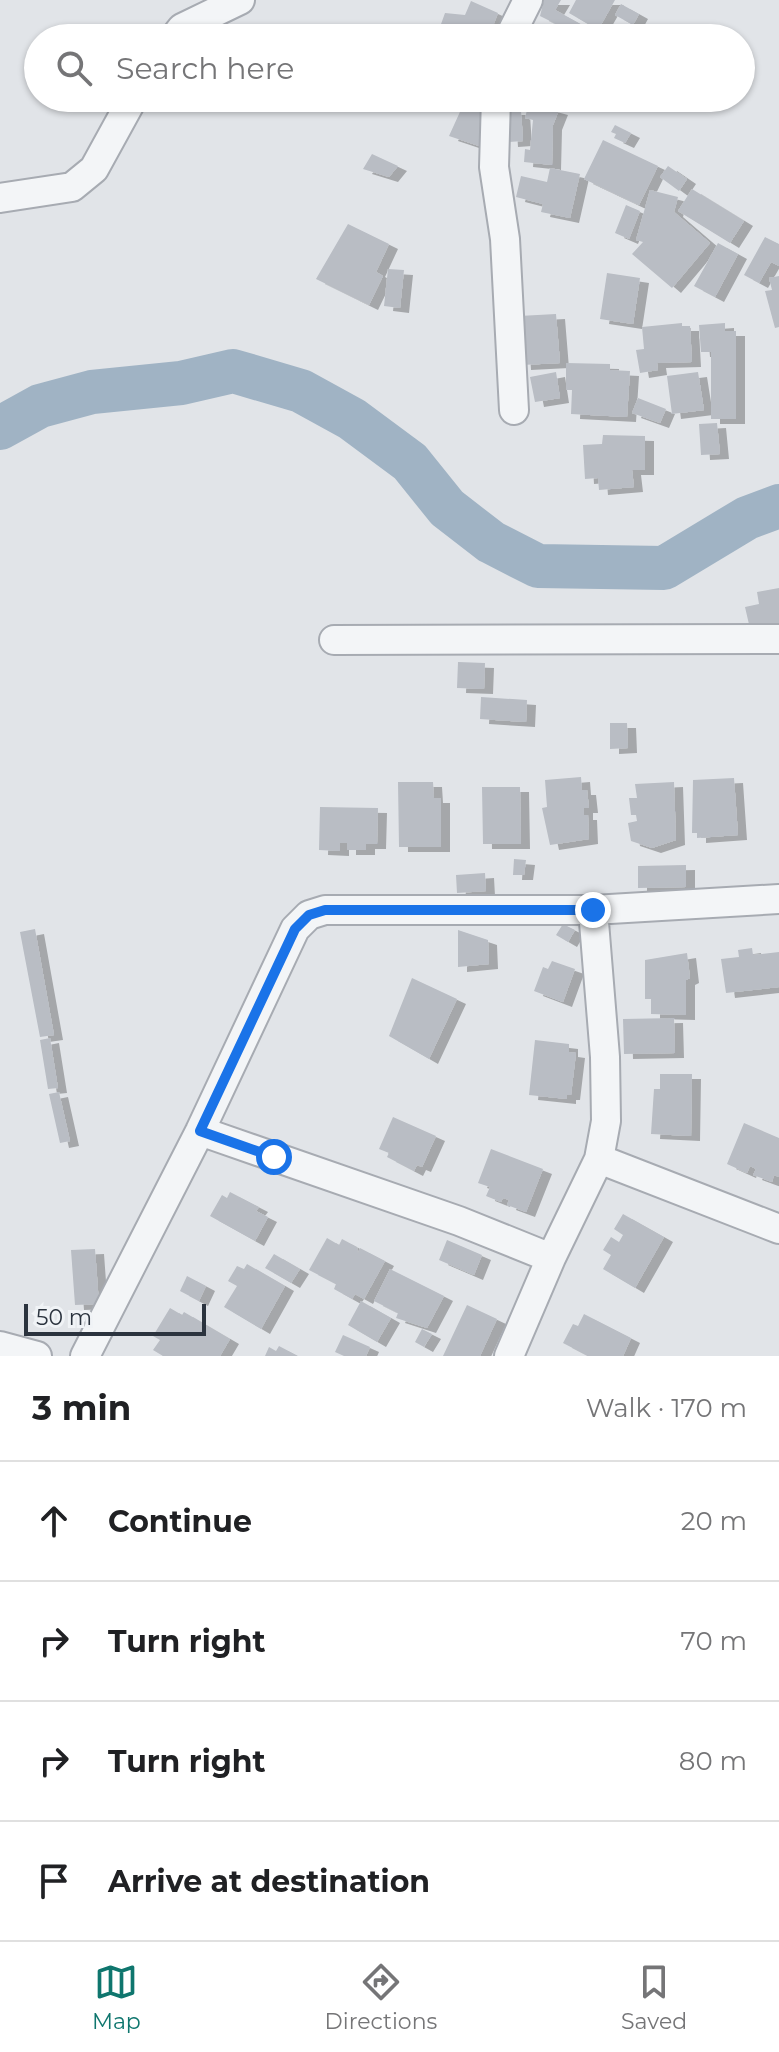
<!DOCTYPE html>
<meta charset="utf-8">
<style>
:root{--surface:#fff;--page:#f2f2f2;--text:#202124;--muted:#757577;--line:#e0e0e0;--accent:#0f766e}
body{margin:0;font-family:Montserrat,sans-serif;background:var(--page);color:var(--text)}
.scale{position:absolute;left:24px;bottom:20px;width:182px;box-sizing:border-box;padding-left:8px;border:4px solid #2b333e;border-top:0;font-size:22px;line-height:28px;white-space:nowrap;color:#2b333e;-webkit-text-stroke:6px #f0f3f6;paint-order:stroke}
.stop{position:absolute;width:24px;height:24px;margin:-18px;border:6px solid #1a73e8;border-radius:50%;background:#fff}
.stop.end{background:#1a73e8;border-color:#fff;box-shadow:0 2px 8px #0008}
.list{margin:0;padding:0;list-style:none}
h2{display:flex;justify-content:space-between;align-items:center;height:104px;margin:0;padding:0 32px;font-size:34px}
h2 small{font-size:26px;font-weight:400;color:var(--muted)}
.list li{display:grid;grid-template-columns:52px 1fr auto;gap:24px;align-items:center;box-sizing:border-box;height:120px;padding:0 32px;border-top:2px solid var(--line)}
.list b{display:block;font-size:30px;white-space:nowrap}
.list em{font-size:26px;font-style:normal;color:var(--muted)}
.icon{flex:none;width:44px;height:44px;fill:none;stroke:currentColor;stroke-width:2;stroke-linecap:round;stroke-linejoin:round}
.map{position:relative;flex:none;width:779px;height:1356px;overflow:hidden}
.search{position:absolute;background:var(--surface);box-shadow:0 2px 6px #0004;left:24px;right:24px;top:24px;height:88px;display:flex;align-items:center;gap:20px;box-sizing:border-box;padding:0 28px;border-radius:44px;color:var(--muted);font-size:30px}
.sheet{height:584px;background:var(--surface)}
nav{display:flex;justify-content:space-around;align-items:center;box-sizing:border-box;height:112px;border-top:2px solid var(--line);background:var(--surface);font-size:22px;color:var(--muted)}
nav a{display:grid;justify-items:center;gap:4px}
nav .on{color:var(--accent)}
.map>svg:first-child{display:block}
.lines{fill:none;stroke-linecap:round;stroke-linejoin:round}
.river{stroke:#a0b3c4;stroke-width:44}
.building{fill:#b9bdc4;filter:url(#shadow)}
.minor-casing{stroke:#a7abb2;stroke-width:32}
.minor{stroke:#f3f5f7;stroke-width:28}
.route{stroke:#1a73e8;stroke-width:10}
</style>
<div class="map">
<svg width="779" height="1356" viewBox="0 0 779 1356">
<defs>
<filter id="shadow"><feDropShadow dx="9" dy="5" stdDeviation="0" flood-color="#0004"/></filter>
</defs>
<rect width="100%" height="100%" fill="#e1e4e8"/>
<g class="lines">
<path class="river" d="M0 428 40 406 92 392 181 383 233 371 301 391 352 419 410 462 447 508 491 542 538 566 664 568 747 518 779 506"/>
</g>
<path class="building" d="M544 0H561L555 10 586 27 580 38H556L562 27 540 16Z
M576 0H615L598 30 569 13Z
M471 1 498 13 493 26 499 28 495 38H436L445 13 465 15Z
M621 4 639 14 633 25 615 15Z
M538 98H560L556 107Z
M529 102 559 110 553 125 552 165 524 162 525 149 530 150 533 120 525 118Z
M464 103 485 113 492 121 479 146 449 136Z
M507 110H521L523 141 509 142Z
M615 125 631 133 625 143 614 138 616 134 611 132Z
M603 140 658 166 639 205 584 179Z
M372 154 398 166 389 177 363 169Z
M668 166 687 179 679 191 660 177Z
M550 168 580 174 570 218 541 212 543 204 516 197 521 176 547 182Z
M692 189 744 221 730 243 678 211Z
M650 190 678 197 674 212 710 243 672 288 632 254 643 242 636 240Z
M626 205 640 211 629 239 615 233Z
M348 224 389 244 376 272 383 276 369 305 316 279Z
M765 237 779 244V266L771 262 759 283 744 275Z
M718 243 738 254 715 297 694 286Z
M388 269 404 270 400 308 384 306Z
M607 273 640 278 633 324 600 319Z
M779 276V327L775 328 765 291 772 290 769 278Z
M556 314 560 363 522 365 519 316Z
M682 323V326H690L692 362 657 363 658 370 640 373 636 350 644 349 642 327Z
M725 323V331H736V419H711V352H701L699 325Z
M566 363 610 364V370L630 371 627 417 571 414 572 390H566Z
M556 372 560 398 535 402 530 377Z
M698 372 704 410 672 414 667 376Z
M638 398 666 409 660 423 632 413Z
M717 423 720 454 701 455 699 424Z
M603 435 645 436V470H632L634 487 599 490 598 478 585 479 583 445 602 444Z
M779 588V630L751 633 745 607 759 604 757 592Z
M458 662 485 663 484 689 457 688Z
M481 697 527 700 526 722 480 719Z
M610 723H627L628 748 610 749Z
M581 777 582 790H587L589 808H584V815H588L589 839 550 845 542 808 547 807 545 780Z
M734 778 738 835 697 838V833H692L693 780Z
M398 782H433L434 798H441V847H399Z
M674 782 676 840 652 848 631 841 628 823 637 821 636 815H631L629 798H637L635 784Z
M482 787H520L521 844H483Z
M320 807 378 808 377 844H366V850H347V843H340V851L319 850Z
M514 859 526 860 524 875H513Z
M686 865V887L638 888V866Z
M485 873 486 891 457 893 456 875Z
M563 924 575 930 568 942 556 935Z
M35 929 54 1035 40 1037 20 932Z
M458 930 488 940 489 964 458 967Z
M752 948 753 955 779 952V987L726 993 721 959 739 957 738 950Z
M687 953 690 978 686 980V1015L651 1014V999H645V960Z
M552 961 575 969 563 1002 534 991 543 967 548 969Z
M412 978 457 999 429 1059 389 1036Z
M674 1018 675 1053 624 1054 623 1019Z
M50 1038 58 1088 48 1089 40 1040Z
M535 1040 569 1044V1052L576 1053 571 1095H567V1099L529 1095Z
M660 1074H692L691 1136 651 1134 654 1089H660Z
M59 1092 70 1141 60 1143 49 1094Z
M393 1117 436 1136 422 1167 417 1165 414 1171 387 1157 389 1153 379 1149Z
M744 1123 779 1138V1177L774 1175 772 1182 753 1175 756 1169 750 1166 747 1173 727 1164Z
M491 1149 543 1169 526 1212 507 1205 509 1200 503 1198 501 1202 486 1196 490 1187 478 1183Z
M230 1192 259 1207 256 1211 268 1217 255 1241 210 1216 222 1195 227 1198Z
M623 1214 664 1237 635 1288 603 1269 611 1255 603 1250 611 1237 619 1242 623 1235 614 1229Z
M327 1238 339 1245 342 1239 357 1247 358 1253 360 1248 385 1261 364 1299 355 1294 352 1299 334 1289 336 1284 309 1270Z
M447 1240 482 1255 474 1275 439 1260Z
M95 1249 99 1304 75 1305 71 1250Z
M274 1254 300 1269 291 1283 265 1268Z
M247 1264 285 1286 261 1329 224 1307 237 1286 228 1281 237 1266 244 1269Z
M390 1269 444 1296 427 1328 396 1318 398 1313 374 1301Z
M187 1276 206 1286 199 1301 180 1291Z
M361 1301 391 1318 377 1342 348 1325Z
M467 1305 497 1319 480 1356H443Z
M170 1308 182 1315 184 1312 230 1339 220 1356H163L153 1350 160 1340 153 1336Z
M584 1314 631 1338 623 1356H588L563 1343 573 1324 578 1326Z
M422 1329 432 1334 424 1347 415 1342Z
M343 1335 370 1347 366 1356H344L335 1352Z
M279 1346 298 1356H265L269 1347 276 1351Z"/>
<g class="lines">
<g class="minor-casing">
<path id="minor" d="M174 38 182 28 240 0
M509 38 528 0
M496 98 494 167 505 239 514 410
M0 198 72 187 94 169 133 98
M334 640 779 639
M200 1131 459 1221 551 1258
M599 1159 779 1229
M0 1346 37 1356
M85 1356 200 1131 295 929 309 915 325 910H593L779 899
M509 1356 551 1258 599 1159 606 1121 605 1057 593 910"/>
</g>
<use href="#minor" class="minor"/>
</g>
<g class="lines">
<path class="route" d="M274 1157 200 1131 295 929 309 915 325 910H593"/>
</g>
</svg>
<div class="scale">50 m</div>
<div class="stop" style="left:274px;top:1157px"></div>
<div class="stop end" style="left:593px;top:910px"></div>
<div class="search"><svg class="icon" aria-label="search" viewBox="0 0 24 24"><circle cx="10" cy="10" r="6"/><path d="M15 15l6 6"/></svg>Search here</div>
</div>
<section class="sheet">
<h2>3 min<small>Walk · 170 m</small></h2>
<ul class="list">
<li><svg class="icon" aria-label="ahead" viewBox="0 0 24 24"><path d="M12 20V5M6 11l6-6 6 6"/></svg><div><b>Continue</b></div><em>20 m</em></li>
<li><svg class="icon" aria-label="right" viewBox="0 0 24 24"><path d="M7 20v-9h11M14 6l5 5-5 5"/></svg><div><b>Turn right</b></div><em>70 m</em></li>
<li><svg class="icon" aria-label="right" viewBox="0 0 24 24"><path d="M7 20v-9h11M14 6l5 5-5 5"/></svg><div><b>Turn right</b></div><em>80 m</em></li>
<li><svg class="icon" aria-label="arrive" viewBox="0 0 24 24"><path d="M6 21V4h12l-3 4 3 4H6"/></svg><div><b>Arrive at destination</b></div></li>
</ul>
</section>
<nav>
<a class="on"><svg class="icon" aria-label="map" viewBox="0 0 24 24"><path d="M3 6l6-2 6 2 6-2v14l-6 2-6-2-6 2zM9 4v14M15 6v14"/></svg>Map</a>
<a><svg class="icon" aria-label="directions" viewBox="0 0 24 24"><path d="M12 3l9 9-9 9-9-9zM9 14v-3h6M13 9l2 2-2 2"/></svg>Directions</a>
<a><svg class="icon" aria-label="saved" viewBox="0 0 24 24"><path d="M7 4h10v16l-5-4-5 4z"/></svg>Saved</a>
</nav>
